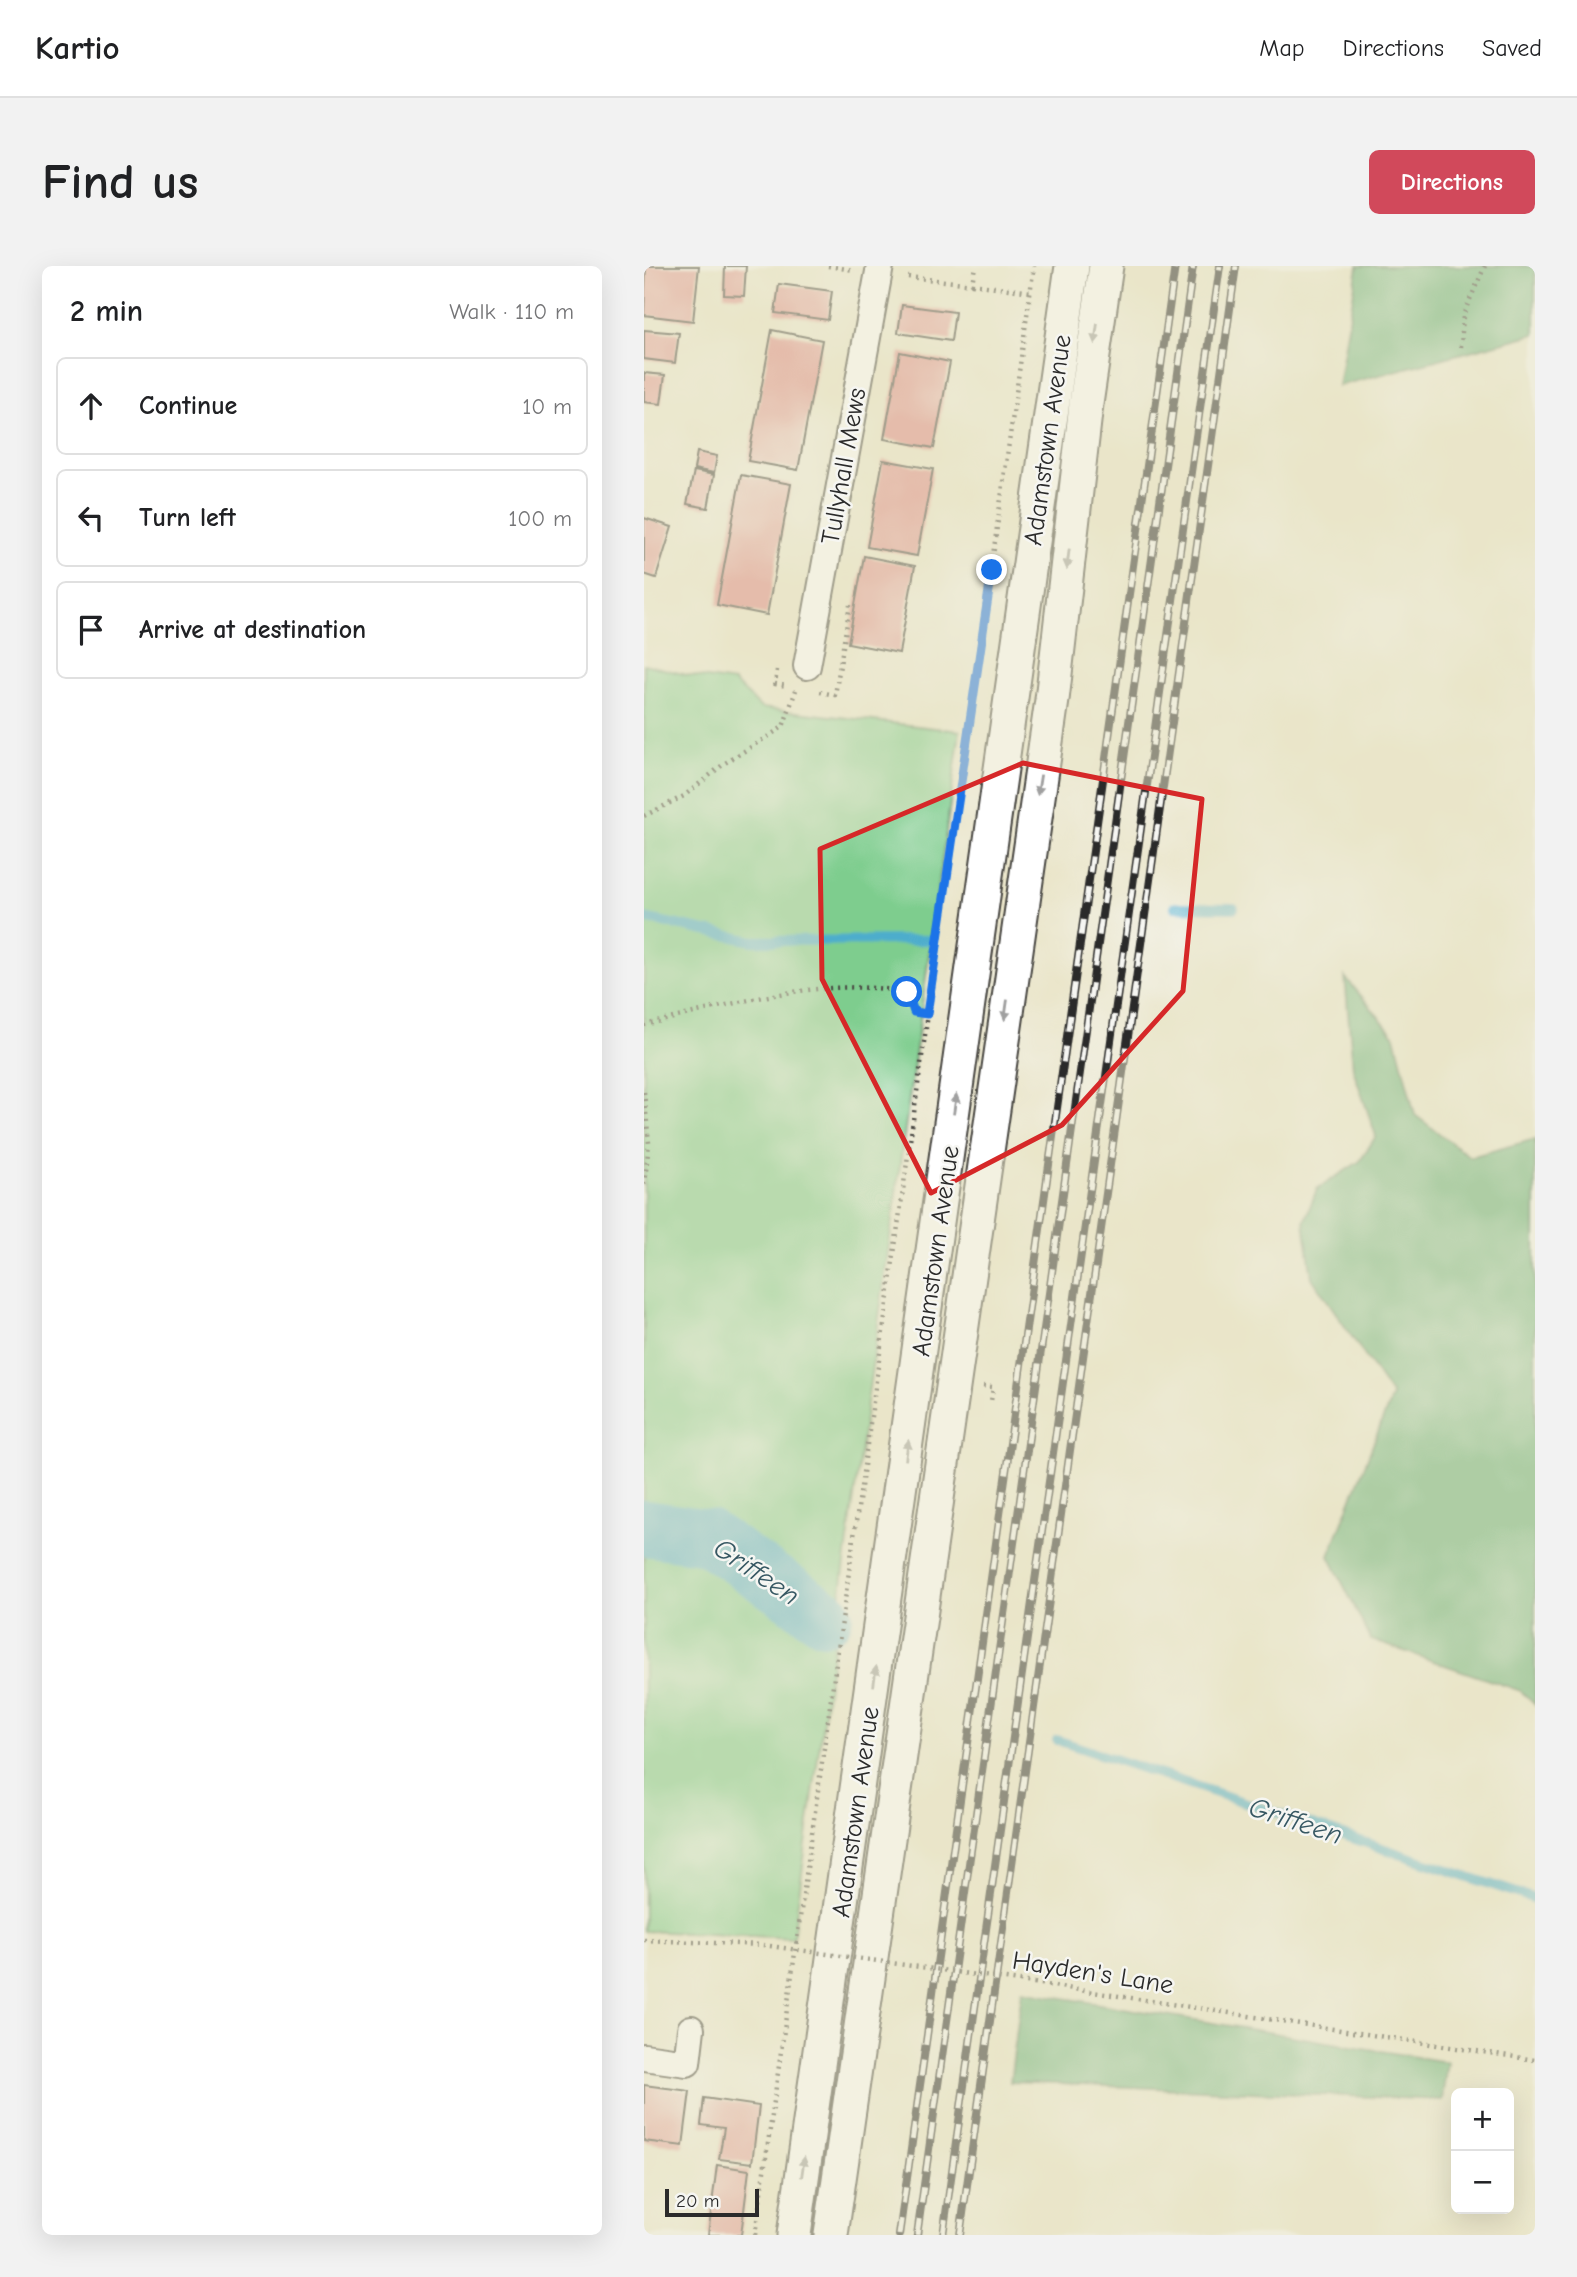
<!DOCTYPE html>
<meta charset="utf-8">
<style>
:root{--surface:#fff;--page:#f2f2f2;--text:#202124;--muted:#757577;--line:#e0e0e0;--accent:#d1495b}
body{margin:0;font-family:"Comic Neue",sans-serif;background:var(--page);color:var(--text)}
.controls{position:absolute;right:21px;bottom:21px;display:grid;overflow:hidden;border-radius:10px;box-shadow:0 7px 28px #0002}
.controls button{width:63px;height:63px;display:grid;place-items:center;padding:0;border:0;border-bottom:2px solid var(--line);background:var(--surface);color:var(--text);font:35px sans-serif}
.scale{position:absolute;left:21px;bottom:18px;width:94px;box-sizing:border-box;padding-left:7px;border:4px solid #2b2b2b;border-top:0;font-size:19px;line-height:24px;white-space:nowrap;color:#2b2b2b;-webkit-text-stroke:5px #f6f6f2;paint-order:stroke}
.stop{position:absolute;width:21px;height:21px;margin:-16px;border:5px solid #1a73e8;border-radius:50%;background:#fff}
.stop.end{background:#1a73e8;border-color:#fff;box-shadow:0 2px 7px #0008}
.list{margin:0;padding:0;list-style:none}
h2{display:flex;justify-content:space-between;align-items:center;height:91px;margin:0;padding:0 28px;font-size:30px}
h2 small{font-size:23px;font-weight:400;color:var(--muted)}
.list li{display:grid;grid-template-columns:46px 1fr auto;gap:21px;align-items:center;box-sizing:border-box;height:98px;margin:0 14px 14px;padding:0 14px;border:2px solid var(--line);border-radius:10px}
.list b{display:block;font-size:26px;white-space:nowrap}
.list em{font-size:23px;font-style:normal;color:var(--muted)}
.icon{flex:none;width:38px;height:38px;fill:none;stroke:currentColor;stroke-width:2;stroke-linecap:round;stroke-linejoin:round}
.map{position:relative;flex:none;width:891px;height:1969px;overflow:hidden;border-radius:10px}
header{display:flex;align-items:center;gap:42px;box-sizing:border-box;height:98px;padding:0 35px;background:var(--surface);border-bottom:2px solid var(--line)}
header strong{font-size:33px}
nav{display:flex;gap:38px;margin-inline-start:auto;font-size:24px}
.intro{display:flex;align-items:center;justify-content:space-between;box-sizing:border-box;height:168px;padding:0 42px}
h1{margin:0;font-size:49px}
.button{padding:18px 32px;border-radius:10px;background:var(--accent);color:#fff;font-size:24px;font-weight:700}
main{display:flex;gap:42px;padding:0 42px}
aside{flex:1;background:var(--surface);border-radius:10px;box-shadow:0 7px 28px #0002}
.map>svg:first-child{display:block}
.green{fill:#7ecd8e;stroke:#547c5c;stroke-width:2}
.forest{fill:#66b079;stroke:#486e52;stroke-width:2}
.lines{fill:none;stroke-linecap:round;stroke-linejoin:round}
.stream{stroke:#4dadcc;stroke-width:10}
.river{stroke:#4dadcc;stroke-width:56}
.building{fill:#e08b88}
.minor-casing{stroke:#484743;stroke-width:30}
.tertiary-casing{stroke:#484743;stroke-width:37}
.path{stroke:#484743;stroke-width:4.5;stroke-dasharray:2 5;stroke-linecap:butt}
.minor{stroke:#fff;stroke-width:26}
.tertiary{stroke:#fff;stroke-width:33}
.rail-casing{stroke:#2b2b2b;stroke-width:8}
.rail{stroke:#f6f6f2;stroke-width:5;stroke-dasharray:16;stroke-linecap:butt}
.path-bridge{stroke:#484743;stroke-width:4.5;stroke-dasharray:2 5;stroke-linecap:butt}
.oneway{fill:#a0a0a0}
.route{stroke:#1a73e8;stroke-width:9}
.marked{fill:none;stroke:#d62828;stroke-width:5;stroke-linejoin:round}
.labels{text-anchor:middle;stroke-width:5;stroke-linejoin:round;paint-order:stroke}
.street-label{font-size:26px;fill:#2b2b2b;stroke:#f6f6f2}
.water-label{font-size:28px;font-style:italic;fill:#375863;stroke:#f6f6f2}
</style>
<header>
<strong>Kartio</strong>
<nav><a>Map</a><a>Directions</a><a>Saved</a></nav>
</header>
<div class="intro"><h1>Find us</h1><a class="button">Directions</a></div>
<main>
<aside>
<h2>2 min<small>Walk · 110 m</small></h2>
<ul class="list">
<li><svg class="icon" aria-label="ahead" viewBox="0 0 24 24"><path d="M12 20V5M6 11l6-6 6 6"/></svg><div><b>Continue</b></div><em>10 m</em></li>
<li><svg class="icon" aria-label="left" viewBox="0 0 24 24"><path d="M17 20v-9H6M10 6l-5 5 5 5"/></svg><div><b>Turn left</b></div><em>100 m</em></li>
<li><svg class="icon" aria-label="arrive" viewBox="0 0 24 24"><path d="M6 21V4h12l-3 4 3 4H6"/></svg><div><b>Arrive at destination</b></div></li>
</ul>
</aside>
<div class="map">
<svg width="891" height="1969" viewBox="0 0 891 1969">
<rect width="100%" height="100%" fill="#f6f6f2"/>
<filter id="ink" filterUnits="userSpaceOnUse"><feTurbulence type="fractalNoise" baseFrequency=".0143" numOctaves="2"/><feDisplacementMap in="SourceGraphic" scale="14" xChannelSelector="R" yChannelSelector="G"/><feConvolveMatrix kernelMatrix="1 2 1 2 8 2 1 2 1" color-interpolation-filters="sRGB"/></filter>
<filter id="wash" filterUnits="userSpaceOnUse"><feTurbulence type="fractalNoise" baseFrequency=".00686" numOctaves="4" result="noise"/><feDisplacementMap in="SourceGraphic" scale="28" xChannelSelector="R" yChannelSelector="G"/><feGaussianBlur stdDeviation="1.57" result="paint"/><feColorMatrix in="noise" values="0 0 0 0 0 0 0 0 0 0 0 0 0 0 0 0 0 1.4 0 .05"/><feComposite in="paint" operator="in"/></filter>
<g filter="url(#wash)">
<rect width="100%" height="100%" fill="#eae5c9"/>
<path class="green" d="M0 398 43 409 90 416 117 442 316 465 149 1672 0 1665Z"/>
<path class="forest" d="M714 0H891V68L694 120Z
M701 711 751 770 771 849 826 891 891 873V1439L877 1425 727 1374 685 1290 748 1130 668 1012 660 956 673 923 716 895 732 870 709 803Z
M378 1725 803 1796 798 1834 366 1816Z"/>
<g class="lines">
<path class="stream" d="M531 641 590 642
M0 652 109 675 285 674
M413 1474 891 1633"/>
<path class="river" d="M0 1262 64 1271 181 1351"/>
</g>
<g id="blocks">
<path class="building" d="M2 0H55L49 55 0 49Z
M81 0H102L100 30 80 29Z
M135 18 188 25 184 54 131 47Z
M258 39 311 46 307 75 254 67Z
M0 64 35 67 31 97 0 93Z
M128 64 178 74 154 204 104 195Z
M256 86 306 96 290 182 240 173Z
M0 107 21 109 17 138 0 136Z
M53 186 73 190 70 207 50 203Z
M239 194 289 203 273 290 223 281Z
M50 205 70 209 64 242 43 238Z
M97 209 147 218 123 349 73 339Z
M0 252 28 261 12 312 0 308Z
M220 290 271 300 255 387 204 377Z
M0 1819 46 1825 39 1880 0 1875Z
M60 1832 115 1840 108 1897 75 1893 80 1862 57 1859Z
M73 1899 105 1904 97 1969H64Z"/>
</g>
</g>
<g filter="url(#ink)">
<use href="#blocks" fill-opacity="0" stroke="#484743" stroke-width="2"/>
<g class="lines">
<g class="minor-casing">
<path id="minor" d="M163 400 236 0
M0 1791 43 1797 47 1763"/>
</g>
<g class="tertiary-casing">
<path id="tertiary" d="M150 1969 428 0
M187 1969 408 434 442 138 462 0"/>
</g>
<path class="path" d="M184 0 209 4
M264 11 328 18 331 0
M328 18 387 26
M817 81 819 49 841 0
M133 404 131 418 143 420
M176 426 191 429 206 339
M0 550 40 530 81 497 139 461 152 424
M0 759C87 739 173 710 263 726L270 746 283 748
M0 826 5 877 0 923
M339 1120 349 1121 347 1135 350 1136
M0 1674 119 1679
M390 1717 891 1794
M111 1969 390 0"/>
<use href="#minor" class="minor"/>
<use href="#tertiary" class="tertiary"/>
<g class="rail-casing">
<path id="rail" d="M255 1969 531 0
M273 1969 549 0
M299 1969 576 0
M316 1969 592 0"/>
</g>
<use href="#rail" class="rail"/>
<path class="path-bridge" d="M119 1679 390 1717"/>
</g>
<defs><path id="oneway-solid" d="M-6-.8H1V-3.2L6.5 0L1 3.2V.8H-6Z" transform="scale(1.75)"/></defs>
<g class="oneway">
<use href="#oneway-solid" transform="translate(452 68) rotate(98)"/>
<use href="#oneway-solid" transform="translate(424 293) rotate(97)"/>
<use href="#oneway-solid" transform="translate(395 519) rotate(99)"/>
<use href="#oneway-solid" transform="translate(362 744) rotate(98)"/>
<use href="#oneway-solid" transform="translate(311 838) rotate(-82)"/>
<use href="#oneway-solid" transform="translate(263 1184) rotate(-82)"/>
<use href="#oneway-solid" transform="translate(231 1410) rotate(-82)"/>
<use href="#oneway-solid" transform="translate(159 1901) rotate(-82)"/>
</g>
</g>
<g class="lines" filter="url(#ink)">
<path class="route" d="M263 726 270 746 283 748 348 304"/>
</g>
<path d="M0 0H891V1969H0ZM379 497 558 533 539 725 418 859 287 927 178 713 176 583Z" fill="#eae5c9" fill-opacity=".55" fill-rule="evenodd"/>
<path class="marked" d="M379 497 558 533 539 725 418 859 287 927 178 713 176 583Z"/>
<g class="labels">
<g class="street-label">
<text transform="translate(403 174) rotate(-82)" y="9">Adamstown Avenue</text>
<text transform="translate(199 200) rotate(-80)" y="9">Tullyhall Mews</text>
<text transform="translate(291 985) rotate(-82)" y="9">Adamstown Avenue</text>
<text transform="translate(211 1546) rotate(-82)" y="9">Adamstown Avenue</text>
<text transform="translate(449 1706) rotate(9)" y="9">Hayden's Lane</text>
</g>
<g class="water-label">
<text transform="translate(113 1305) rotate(34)" y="10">Griffeen</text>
<text transform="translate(652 1554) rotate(18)" y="10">Griffeen</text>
</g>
</g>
</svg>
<div class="controls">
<button>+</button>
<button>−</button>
</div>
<div class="scale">20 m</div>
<div class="stop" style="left:263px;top:726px"></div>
<div class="stop end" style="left:348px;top:304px"></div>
</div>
</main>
